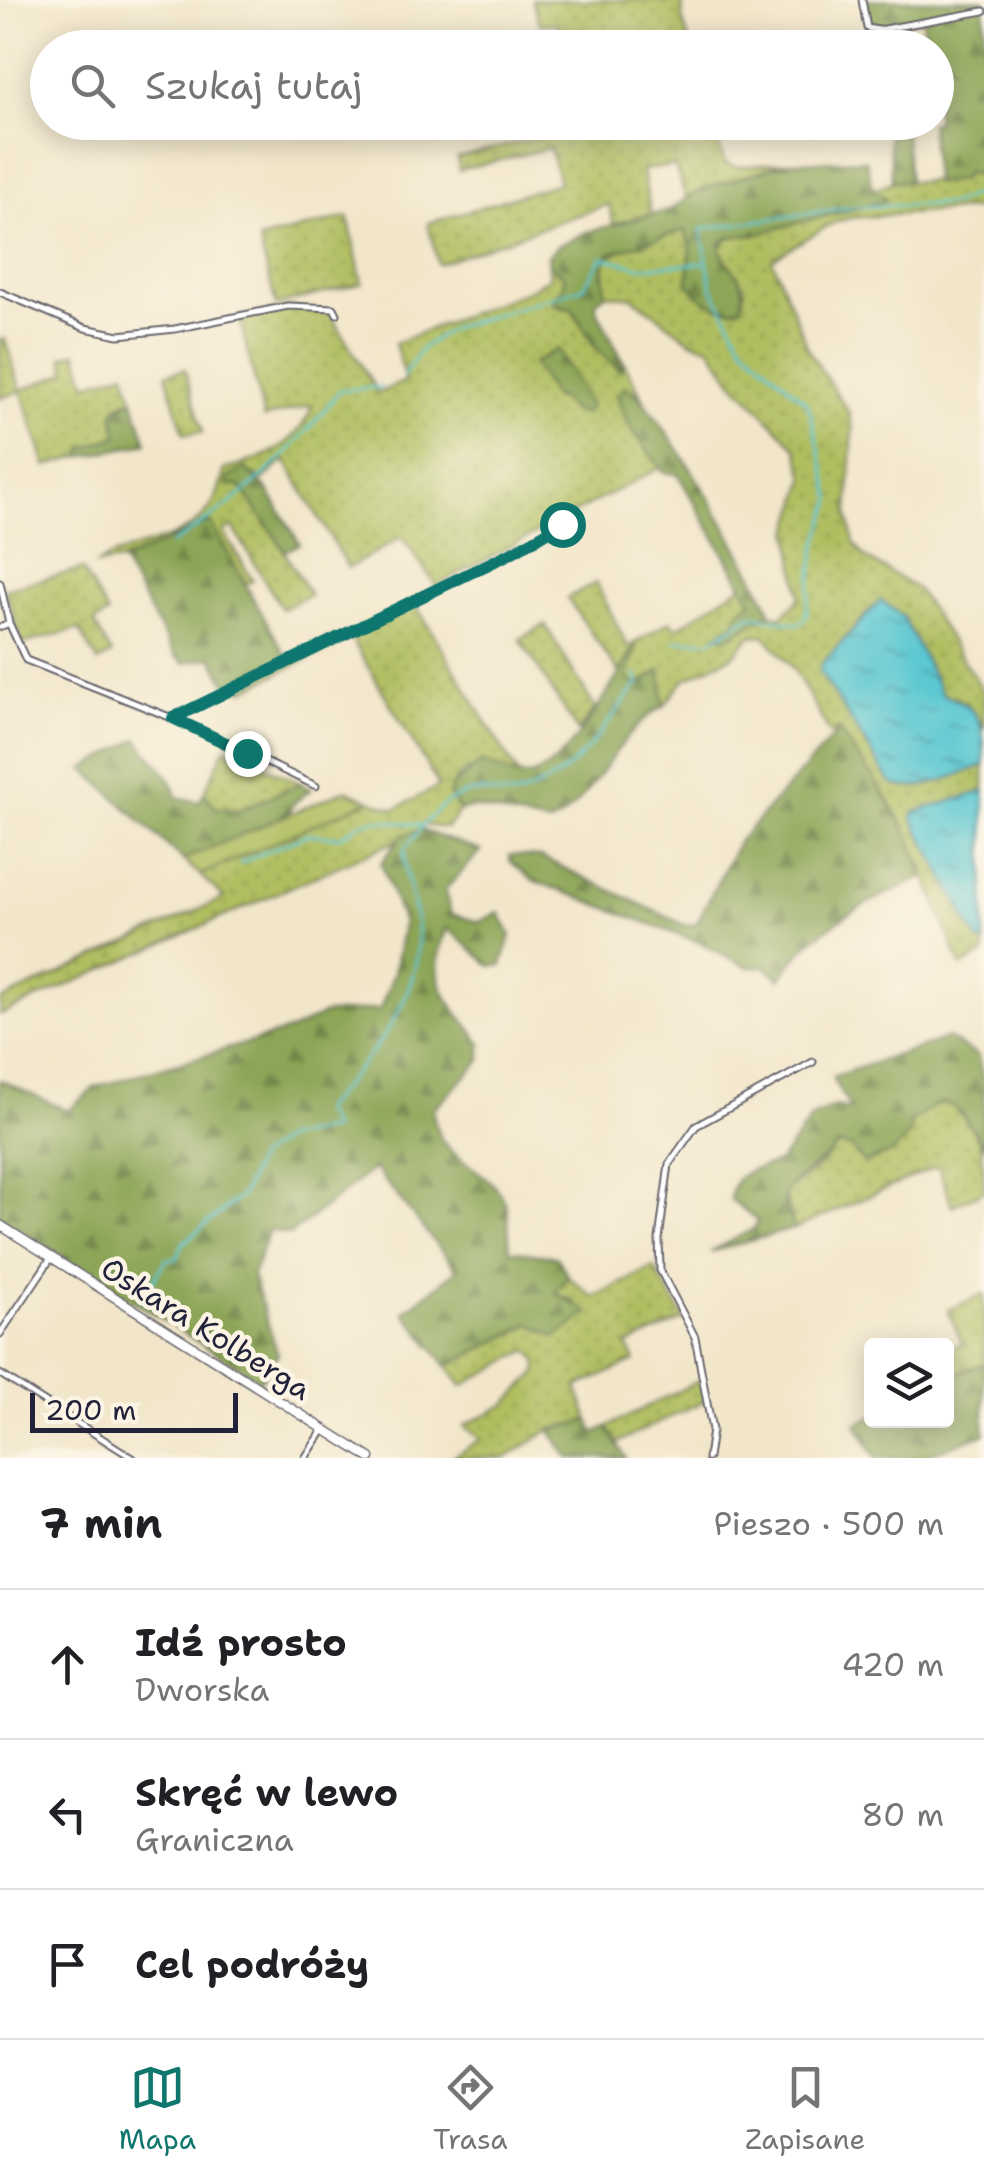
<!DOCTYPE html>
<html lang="pl">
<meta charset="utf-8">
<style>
:root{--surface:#fff;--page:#f6f6f6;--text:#202124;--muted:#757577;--line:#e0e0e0;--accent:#0f766e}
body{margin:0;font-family:"Shantell Sans",sans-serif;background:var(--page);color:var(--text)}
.controls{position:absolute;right:30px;bottom:30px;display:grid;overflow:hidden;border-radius:10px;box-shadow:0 5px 25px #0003}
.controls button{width:90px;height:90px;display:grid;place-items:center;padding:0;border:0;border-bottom:2px solid var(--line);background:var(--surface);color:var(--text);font:50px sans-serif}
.scale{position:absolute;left:30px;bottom:25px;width:208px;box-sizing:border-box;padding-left:10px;border:5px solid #22223b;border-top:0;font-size:28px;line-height:35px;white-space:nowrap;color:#22223b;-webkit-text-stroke:8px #fcf5e5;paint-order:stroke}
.stop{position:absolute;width:30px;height:30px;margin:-22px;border:8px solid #0f766e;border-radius:50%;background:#fff}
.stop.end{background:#0f766e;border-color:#fff;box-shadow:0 2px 10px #0008}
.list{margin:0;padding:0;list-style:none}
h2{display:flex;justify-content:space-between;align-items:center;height:130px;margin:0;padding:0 40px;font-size:42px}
h2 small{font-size:32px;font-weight:400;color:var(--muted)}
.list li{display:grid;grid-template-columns:65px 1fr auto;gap:30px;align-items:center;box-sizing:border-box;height:150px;padding:0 40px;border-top:2px solid var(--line)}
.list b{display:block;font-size:38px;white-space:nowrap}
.list p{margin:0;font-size:32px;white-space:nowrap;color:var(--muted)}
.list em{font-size:32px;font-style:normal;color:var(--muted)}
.icon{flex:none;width:55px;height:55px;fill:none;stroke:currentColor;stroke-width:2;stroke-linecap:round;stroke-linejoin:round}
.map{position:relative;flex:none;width:984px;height:1458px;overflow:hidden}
.search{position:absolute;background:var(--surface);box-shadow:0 5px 25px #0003;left:30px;right:30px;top:30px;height:110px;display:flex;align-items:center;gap:25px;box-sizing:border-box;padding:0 35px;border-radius:55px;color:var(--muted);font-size:38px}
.sheet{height:580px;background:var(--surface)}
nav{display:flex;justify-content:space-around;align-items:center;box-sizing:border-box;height:140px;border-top:2px solid var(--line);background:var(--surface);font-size:28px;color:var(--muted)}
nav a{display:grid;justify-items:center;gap:5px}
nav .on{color:var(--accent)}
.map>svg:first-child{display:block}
.grass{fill:url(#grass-dots);stroke:#69704e;stroke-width:2.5}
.forest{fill:url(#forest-firs);stroke:#576448;stroke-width:2.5}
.green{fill:#b0be60;stroke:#69704e;stroke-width:2.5}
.water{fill:url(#water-ripples);stroke:#3f7586;stroke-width:2.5}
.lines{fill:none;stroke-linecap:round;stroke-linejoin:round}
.stream{stroke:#5cc8d2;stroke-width:2.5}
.minor-casing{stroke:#6b676d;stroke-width:9}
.secondary-casing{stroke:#6b676d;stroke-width:11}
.minor{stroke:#fff;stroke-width:5}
.secondary{stroke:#fff;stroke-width:8}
.route{stroke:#0f766e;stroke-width:12}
.labels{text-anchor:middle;stroke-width:9;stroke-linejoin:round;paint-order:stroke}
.street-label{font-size:30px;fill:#22223b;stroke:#fcf5e5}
</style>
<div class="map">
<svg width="984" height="1458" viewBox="0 0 984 1458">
<defs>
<pattern id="grass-dots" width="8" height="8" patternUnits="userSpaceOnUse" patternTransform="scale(2.5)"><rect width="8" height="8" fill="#b0be60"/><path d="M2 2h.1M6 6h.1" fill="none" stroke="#97a354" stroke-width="1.8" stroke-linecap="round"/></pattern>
<pattern id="forest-firs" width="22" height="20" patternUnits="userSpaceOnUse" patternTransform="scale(2.5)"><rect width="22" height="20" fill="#8ca556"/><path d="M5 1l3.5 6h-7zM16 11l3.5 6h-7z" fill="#728648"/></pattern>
<pattern id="water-ripples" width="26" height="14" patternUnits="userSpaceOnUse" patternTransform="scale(2.5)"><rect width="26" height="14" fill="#5cc8d2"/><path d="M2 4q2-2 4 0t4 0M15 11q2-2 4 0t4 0" fill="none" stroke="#4ca2ac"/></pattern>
</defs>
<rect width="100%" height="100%" fill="#fcf5e5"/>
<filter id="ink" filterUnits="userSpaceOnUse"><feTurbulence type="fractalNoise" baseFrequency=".01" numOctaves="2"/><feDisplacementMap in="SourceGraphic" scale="20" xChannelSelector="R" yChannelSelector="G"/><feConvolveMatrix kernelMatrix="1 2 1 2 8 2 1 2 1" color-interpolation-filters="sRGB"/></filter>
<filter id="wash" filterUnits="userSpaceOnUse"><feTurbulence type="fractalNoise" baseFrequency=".0048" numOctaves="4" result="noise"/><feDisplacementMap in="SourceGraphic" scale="40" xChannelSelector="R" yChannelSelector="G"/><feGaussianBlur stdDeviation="2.25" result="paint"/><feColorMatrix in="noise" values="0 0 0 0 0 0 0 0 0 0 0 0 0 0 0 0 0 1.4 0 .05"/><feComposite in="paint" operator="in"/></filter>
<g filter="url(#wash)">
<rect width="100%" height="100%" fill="#f2e6ca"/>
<path class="grass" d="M532 0H683L682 18 691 47H616L612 33 563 45 557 23 540 25Z
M594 123H712L725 163 737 167 789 162 686 198 675 166 642 170 651 214 613 224 609 204 438 264 428 223 559 183 550 148 459 170 457 158Z
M964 173 984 175V208L850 218 833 223 772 259 809 351 848 411 853 428 848 514 854 543 865 557 917 589 984 692V727L965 702 942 694 903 617 873 607 821 665 820 672 922 786 984 765V954L961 967 919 859 888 801 839 730 830 734 794 669 764 635 750 636 734 655 684 680 664 706 660 671 638 685 627 679 636 645 619 673 567 598 596 583 628 647 670 621 677 628 742 585 761 619 770 613 781 617 800 598 790 532 805 478 797 449 732 380 710 347 691 341 632 297 605 294 604 259 625 247 684 230 691 245 688 283 745 291 719 248 730 235C779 233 826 211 875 204L873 189 892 182 961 180Z
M348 217 362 283 276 305 259 240Z
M549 266 564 275 563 289 554 297 561 308H572L595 347 620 370 624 363 645 401 635 390 619 404 661 467 436 586 402 537 348 568 285 460 261 481 257 476 239 486 252 497 310 595 282 609 233 527 224 532 253 581 246 584 209 523 122 561 95 565C149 533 211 548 224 470 262 459 299 447 312 405L264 418 239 317 291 307 329 312 378 393 405 381 395 343 529 290 549 277Z
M5 339 21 390 67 372 63 357 77 352 87 384 125 372 133 399 117 406 114 420 119 436 83 449 81 457 46 466 21 391 0 398V340Z
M185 369 203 432 184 434 166 374Z
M82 569 108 614 94 623 112 654 98 662 79 629 22 644 5 589Z
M414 602 519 776C494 768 458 756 450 795L460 811 447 828 422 825 421 830 0 1015V1001L224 898 200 875 370 800 395 809 439 786 351 638 243 691 241 687Z
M545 625 595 708 578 732 520 639Z
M225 748 301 783 240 810 216 808 204 793Z
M947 1103C983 1129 984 1151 984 1191L952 1206 938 1166 794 1229 784 1192 818 1167 837 1145C880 1152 912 1107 947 1103Z
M654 1267 685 1319 627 1345 635 1361 577 1387 589 1420 550 1430 506 1458H451L481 1439 464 1426 506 1404 537 1372 538 1362 528 1350 462 1386 447 1366 575 1302 555 1293 568 1276 593 1297Z
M984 1294V1364L947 1376 946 1350 962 1343 948 1310Z
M700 1380 704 1401 617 1443 607 1427Z"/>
<path class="forest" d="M865 0H984V175L965 173 961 180 934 183 930 123 936 122V48L925 47 922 19 897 24 898 47H880L878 28 867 19Z
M887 123H904L909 181 892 182Z
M866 160 873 189 887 199 881 202C840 213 798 222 757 234 742 238 732 232 720 244 722 271 751 271 741 307 720 315 701 299 688 283L691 245 684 230 609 254 603 266 605 294 596 302V308L624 363 620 371 595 347 572 308 553 304 563 289 564 275 549 266 548 256 557 246 587 232 669 210 698 191 789 162Z
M558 349 590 406 585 414 571 410 559 397 554 398 533 363Z
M625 387C654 395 752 570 768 605L770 613 727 638 717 635 734 624 740 610 752 602 678 474 663 472C649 450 621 422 618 394Z
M133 399 147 443 81 457 83 449 118 436 113 412Z
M245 468 267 489 300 544 285 551 240 486H229L226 479Z
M210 522 286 656 227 685 212 657 184 663 175 656 122 561Z
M637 643 627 679 638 685 661 670 664 706C619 727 587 813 548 824L473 807 460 811 450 795 451 787 480 763C497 764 513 780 532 775 569 766 618 675 637 643Z
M839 730C870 775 912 823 923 878 870 900 811 928 780 979L765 966 748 967 698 942 532 880 510 861V855L541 857 684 925 696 924 738 842Z
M138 739C151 761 172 772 177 797L199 802 204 793 216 808 240 810 301 783 311 789 293 804 289 814 183 860 84 769Z
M421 830 481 851 445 890 451 914 479 922 499 912 511 935 502 965 491 966 447 928C423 987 452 1002 481 1043V1061L433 1109C435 1163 489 1164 505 1202 510 1213 508 1236 510 1250L557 1257 568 1276 556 1293 589 1313 556 1337 530 1324 447 1366 404 1312 457 1270 374 1168 290 1235 269 1230 252 1276 278 1354 260 1381 0 1217V1080L68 1111 95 1087 292 1030 324 1014 380 1009 394 973 403 923 381 863 402 835Z
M948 1038 978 1056 984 1084V1147L961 1113 947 1103 935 1105 909 1124 911 1132 894 1152 864 1163 851 1147 837 1145C824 1166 786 1177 784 1200L794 1229 710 1252 753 1229 758 1221 730 1199C733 1168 755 1171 779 1162L812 1117 835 1106 851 1110 832 1077Z
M984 1364V1434L920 1458H876L856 1424 871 1417 946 1420 947 1376Z
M589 1420 594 1433 607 1427 626 1458H569L550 1430Z"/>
<path class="green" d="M345 790 370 800 200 875 183 860Z"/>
<path class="water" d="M881 600 903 617 942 694C983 709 984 724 984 765 956 774 919 796 891 783L820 672 821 665Z
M984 791V943L978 941 912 817 915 812Z"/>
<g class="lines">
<path class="stream" d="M403 376 423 347 452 328 584 287 602 257 640 267 704 263
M171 544C245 498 287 459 340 390L381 387
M675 641 712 640 751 615 799 624 806 616 815 552 832 500 808 404 743 345 712 288 701 229 853 207 953 204 984 190
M240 863 308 834 340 837 361 823 378 820 421 825
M141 1299 167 1259H177L183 1243 242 1195 258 1157 285 1139 332 1129 322 1110C364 1063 415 1011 418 943 419 912 404 881 404 850 424 823 449 788 487 792 500 794 512 799 525 793 587 767 599 730 639 683L636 675"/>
</g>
</g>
<g filter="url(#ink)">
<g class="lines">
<g class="minor-casing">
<path id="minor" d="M862 0 867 28 878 30 984 11
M0 292 85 328 119 335 175 329 288 306 334 308 337 314
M0 583 9 623 0 627
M9 623 26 660 177 720 316 786
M173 719 509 554 562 524
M0 1334 51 1258
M0 1374 133 1458
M305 1458 324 1429
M708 1458 712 1430 695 1337 660 1270 659 1239 669 1164 696 1126 813 1062"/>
</g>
<g class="secondary-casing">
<path id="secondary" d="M0 1225 370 1458"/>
</g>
<use href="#minor" class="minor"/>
<use href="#secondary" class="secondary"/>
</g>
</g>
<g class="lines" filter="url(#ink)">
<path class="route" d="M247 753 173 718 509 554 562 524"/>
</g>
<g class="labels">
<g class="street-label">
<text transform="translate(206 1329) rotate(32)" y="10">Oskara Kolberga</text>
</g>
</g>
</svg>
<div class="controls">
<button><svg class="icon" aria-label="layers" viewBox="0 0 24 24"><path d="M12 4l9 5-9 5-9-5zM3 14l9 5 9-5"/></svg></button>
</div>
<div class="scale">200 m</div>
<div class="stop" style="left:562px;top:524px"></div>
<div class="stop end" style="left:247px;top:753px"></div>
<div class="search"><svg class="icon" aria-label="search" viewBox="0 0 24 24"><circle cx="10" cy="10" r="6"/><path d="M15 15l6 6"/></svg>Szukaj tutaj</div>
</div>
<section class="sheet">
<h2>7 min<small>Pieszo · 500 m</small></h2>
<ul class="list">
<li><svg class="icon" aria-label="ahead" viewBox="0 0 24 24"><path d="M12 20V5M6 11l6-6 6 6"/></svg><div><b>Idź prosto</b><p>Dworska</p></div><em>420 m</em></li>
<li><svg class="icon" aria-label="left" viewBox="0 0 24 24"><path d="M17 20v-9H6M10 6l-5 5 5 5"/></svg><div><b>Skręć w lewo</b><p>Graniczna</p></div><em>80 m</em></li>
<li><svg class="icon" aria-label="arrive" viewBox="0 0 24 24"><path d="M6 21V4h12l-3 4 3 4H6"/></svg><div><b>Cel podróży</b></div></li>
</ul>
</section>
<nav>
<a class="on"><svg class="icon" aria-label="map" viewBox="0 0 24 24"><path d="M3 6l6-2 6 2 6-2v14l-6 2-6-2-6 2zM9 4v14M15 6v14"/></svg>Mapa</a>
<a><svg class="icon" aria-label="directions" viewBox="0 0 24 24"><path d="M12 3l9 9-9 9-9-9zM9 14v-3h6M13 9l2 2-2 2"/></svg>Trasa</a>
<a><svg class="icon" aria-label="saved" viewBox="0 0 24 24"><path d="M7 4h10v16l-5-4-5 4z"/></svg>Zapisane</a>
</nav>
